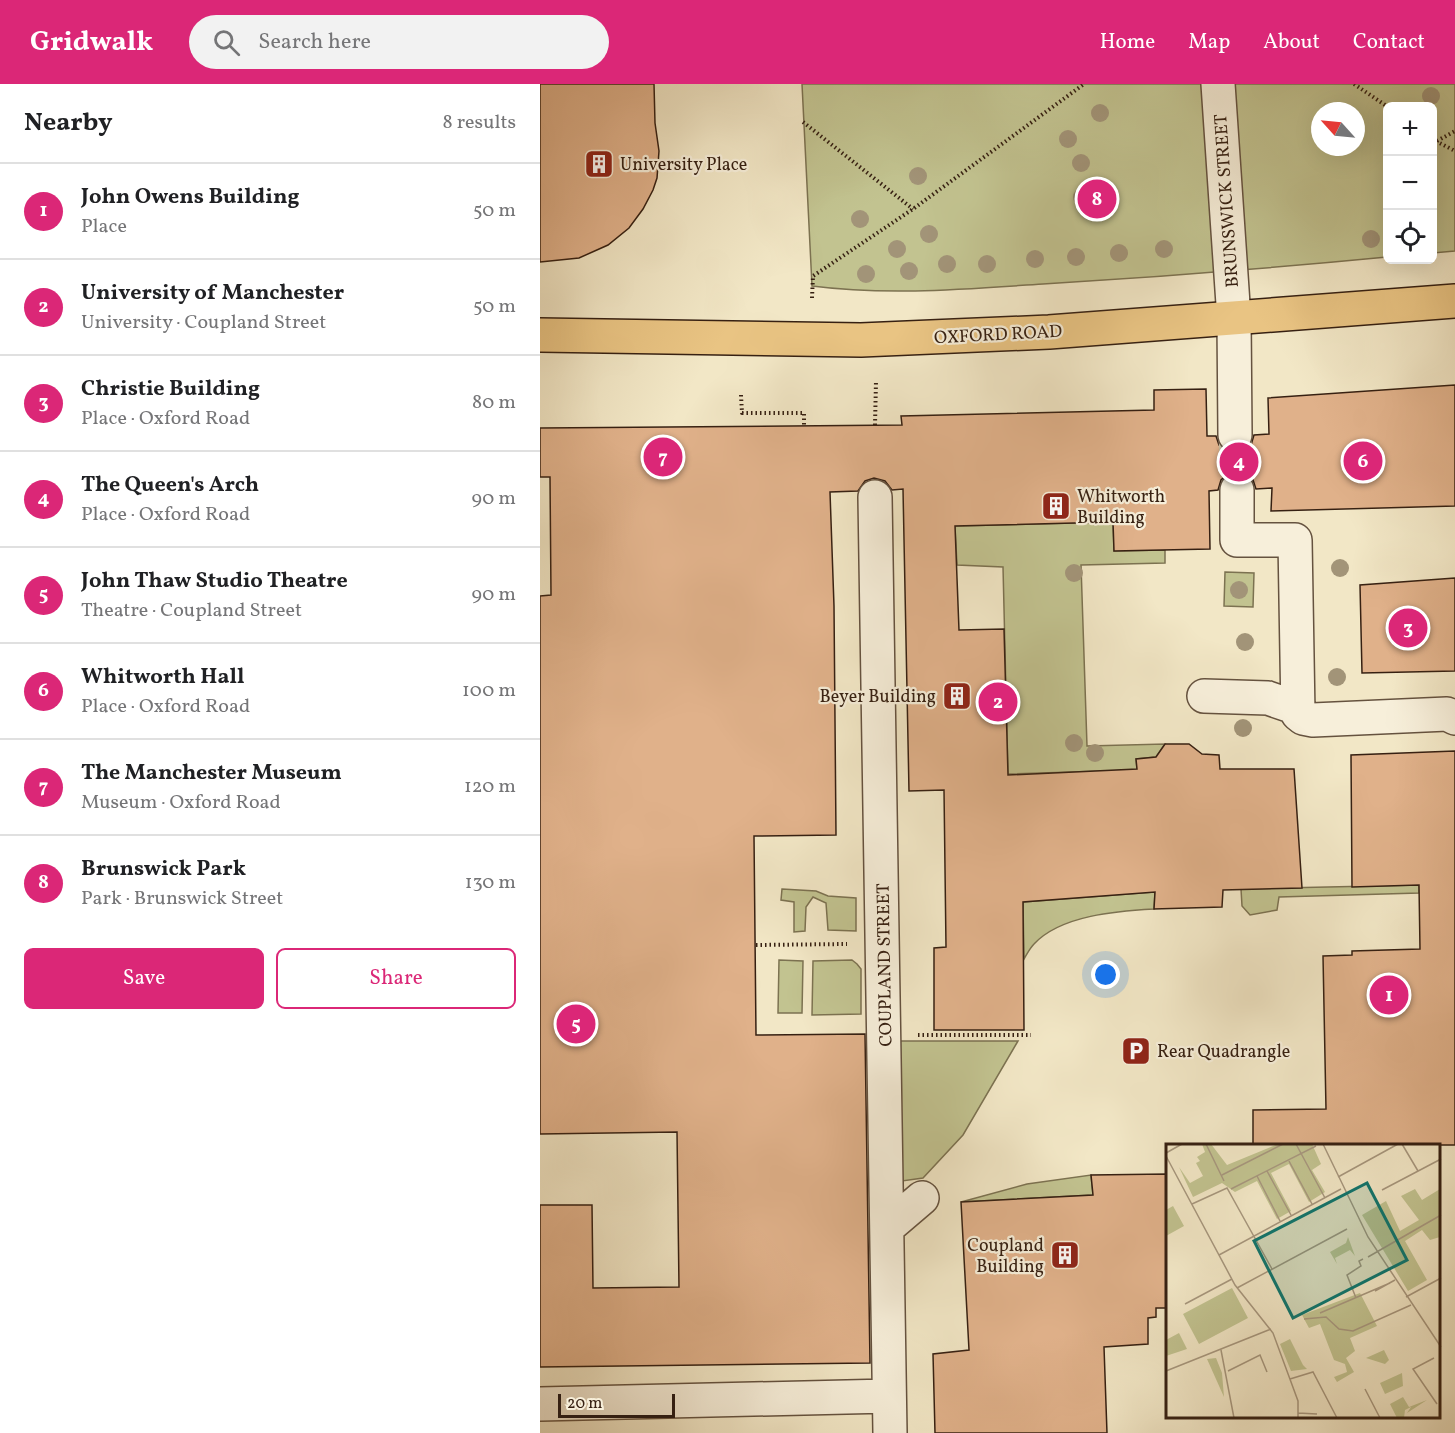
<!DOCTYPE html>
<meta charset="utf-8">
<style>
:root{--surface:#fff;--page:#f2f2f2;--text:#202124;--muted:#757577;--line:#e0e0e0;--accent:#db2777}
body{margin:0;font-family:Vollkorn,serif;background:var(--page);color:var(--text)}
.controls{position:absolute;right:18px;top:18px;display:grid;overflow:hidden;border-radius:9px;box-shadow:0 6px 24px #0002}
.controls button{width:54px;height:54px;display:grid;place-items:center;padding:0;border:0;border-bottom:2px solid var(--line);background:var(--surface);color:var(--text);font:30px sans-serif}
.compass{position:absolute;left:771px;top:18px;width:54px;height:54px;border-radius:50%;background:var(--surface);box-shadow:0 6px 24px #0002;rotate:297deg}
.scale{position:absolute;left:18px;bottom:15px;width:117px;box-sizing:border-box;padding-left:6px;border:3px solid #362012;border-top:0;font-size:16px;line-height:21px;white-space:nowrap;color:#362012;-webkit-text-stroke:4px #f7efda;paint-order:stroke}
.you{position:absolute;left:566px;top:891px;width:21px;height:21px;margin:-15px;border:4px solid #fff;border-radius:50%;background:#1a73e8;box-shadow:0 0 0 9px #1a73e833}
.badge{display:grid;place-items:center;width:39px;height:39px;border-radius:50%;background:var(--accent);color:#fff;font-size:20px;font-weight:700}
.pin{position:absolute;translate:-50% -50%;border:3px solid #fff;box-shadow:0 2px 6px #0006}
.list{margin:0;padding:0;list-style:none}
h2{display:flex;justify-content:space-between;align-items:center;height:78px;margin:0;padding:0 24px;font-size:26px}
h2 small{font-size:20px;font-weight:400;color:var(--muted)}
.list li{display:grid;grid-template-columns:39px 1fr auto;gap:18px;align-items:center;box-sizing:border-box;height:96px;padding:0 24px;border-top:2px solid var(--line)}
.list b{display:block;font-size:22px;white-space:nowrap}
.list p{margin:0;font-size:20px;white-space:nowrap;color:var(--muted)}
.list em{font-size:20px;font-style:normal;color:var(--muted)}
.actions{display:flex;gap:12px;padding:18px 24px}
.actions a{flex:1;padding:14px 0;border:2px solid var(--accent);border-radius:9px;text-align:center;font-size:21px;color:var(--accent)}
.actions .main{background:var(--accent);color:#fff}
.icon{flex:none;width:33px;height:33px;fill:none;stroke:currentColor;stroke-width:2;stroke-linecap:round;stroke-linejoin:round}
.map{position:relative;flex:none;width:915px;height:1349px;overflow:hidden}
header{display:flex;align-items:center;gap:36px;box-sizing:border-box;height:84px;padding:0 30px;background:var(--accent);color:#fff}
header strong{font-size:28px}
nav{display:flex;gap:33px;margin-inline-start:auto;font-size:21px}
.search{width:420px;height:54px;background:var(--page);display:flex;align-items:center;gap:15px;box-sizing:border-box;padding:0 21px;border-radius:33px;color:var(--muted);font-size:22px}
main{display:flex}
aside{flex:1;background:var(--surface)}
.map>svg:first-child{display:block}
.green{fill:#c2c390;stroke:#7c7251;stroke-width:1.5;fill-rule:evenodd}
.building{fill:#e0b18a;stroke:#362012;stroke-width:1.5}
.lines{fill:none;stroke-linecap:round;stroke-linejoin:round}
.minor-tunnel{stroke:#ccbfa2;stroke-width:33;stroke-dasharray:33 16;stroke-linecap:butt}
.minor-casing{stroke:#65523f;stroke-width:36}
.major-casing{stroke:#362012;stroke-width:36}
.path{stroke:#362012;stroke-width:4;stroke-dasharray:1.5 3;stroke-linecap:butt}
.minor{stroke:#f7efda;stroke-width:33}
.major{stroke:#e9c483;stroke-width:33}
.tree{fill:#a29478}
.labels{text-anchor:middle;stroke-width:4.5;stroke-linejoin:round;paint-order:stroke}
.poi-label{font-size:18px;fill:#362012;stroke:#f7efda;text-anchor:start}
.street-label{font-size:18px;fill:#362012;stroke:#f7efda}
.inset-road{fill:none;stroke:#a7977e;stroke-width:1.5}
.view{fill:#0f766e;fill-opacity:0.15;stroke:#0f766e;stroke-width:3}
.inset-edge{fill:none;stroke:#362012;stroke-width:3}
</style>
<header>
<strong>Gridwalk</strong>
<div class="search"><svg class="icon" aria-label="search" viewBox="0 0 24 24"><circle cx="10" cy="10" r="6"/><path d="M15 15l6 6"/></svg>Search here</div>
<nav><a>Home</a><a>Map</a><a>About</a><a>Contact</a></nav>
</header>
<main>
<aside>
<h2>Nearby<small>8 results</small></h2>
<ul class="list">
<li><span class="badge">1</span><div><b>John Owens Building</b><p>Place</p></div><em>50 m</em></li>
<li><span class="badge">2</span><div><b>University of Manchester</b><p>University · Coupland Street</p></div><em>50 m</em></li>
<li><span class="badge">3</span><div><b>Christie Building</b><p>Place · Oxford Road</p></div><em>80 m</em></li>
<li><span class="badge">4</span><div><b>The Queen's Arch</b><p>Place · Oxford Road</p></div><em>90 m</em></li>
<li><span class="badge">5</span><div><b>John Thaw Studio Theatre</b><p>Theatre · Coupland Street</p></div><em>90 m</em></li>
<li><span class="badge">6</span><div><b>Whitworth Hall</b><p>Place · Oxford Road</p></div><em>100 m</em></li>
<li><span class="badge">7</span><div><b>The Manchester Museum</b><p>Museum · Oxford Road</p></div><em>120 m</em></li>
<li><span class="badge">8</span><div><b>Brunswick Park</b><p>Park · Brunswick Street</p></div><em>130 m</em></li>
</ul>
<div class="actions"><a class="main">Save</a><a>Share</a></div>
</aside>
<div class="map">
<svg width="915" height="1349" viewBox="0 0 915 1349">
<rect width="100%" height="100%" fill="#f2e7c6"/>
<filter id="stains"><feTurbulence type="fractalNoise" baseFrequency=".00333" numOctaves="4"/><feColorMatrix values="0 0 0 0 .2 0 0 0 0 .09 0 0 0 0 .02 0 0 0 .5 -.17"/></filter>
<radialGradient id="worn" r=".72"><stop offset=".6" stop-color="#630" stop-opacity="0"/><stop offset="1" stop-color="#630" stop-opacity=".3"/></radialGradient>
<path class="green" d="M262 0H915V167L893 169 892 22H848L847 173C733 184 618 193 503 200 426 205 349 212 272 202ZM780 27H816V63H780Z
M573 438 574 467 625 466V479L541 481 547 662 625 660 616 673 596 675 597 686 468 690 463 483 417 481 415 442Z
M685 488 714 489 713 523 684 522Z
M879 801V809L739 813 737 826 710 831 702 822 701 805Z
M242 805 276 807 288 812 316 814V847L288 846 286 819 273 813 266 823 265 847 254 848V818L241 816Z
M615 808 614 825C578 827 521 831 494 860 490 864 487 870 484 875L483 818Z
M239 876 263 877 262 929H238Z
M312 876 317 880 321 885V930L272 931 273 877Z
M359 957H478L423 1051 383 1094 362 1097Z
M551 1091 553 1111 421 1118 487 1100Z"/>
<path class="building" d="M0 0H114L115 39 119 67 117 94 113 106 103 125 89 144 68 161 39 174 0 178Z
M915 301V422L731 427 732 404 716 405 713 396 707 390 696 387 688 390 681 396 678 406 669 407 670 465 574 467 573 438 415 442 419 546 464 545 468 691 597 685 596 675 616 673 625 660H649L662 670 679 671 680 685H754L762 804 683 806 682 823 614 825 615 808 483 818 484 946H394V864L406 863 404 706 369 707 363 405 352 406 345 397 334 394 325 397 318 407 290 408 294 522 296 751 214 752 216 951 325 950 330 1279 0 1283V1121H52L53 1204 139 1203 137 1048 0 1050V512L11 511 10 393H0V344L362 341 361 332 614 326V306L666 305 667 352H676L679 361 685 367 696 370 705 367 711 361 714 351 729 350 728 314Z
M915 494V587L822 589 820 501Z
M915 667V1061H713V1026L786 1025 783 872 812 871V867L880 865 879 801 812 803 811 671Z
M627 1090V1224H616V1233L608 1234V1260L564 1263 567 1349H395L393 1270 429 1266 421 1118 553 1111 551 1091Z"/>
<g class="lines">
<path class="minor-tunnel" d="M695 351 697 406"/>
<g class="minor-casing">
<path id="minor" d="M678 0 694 235 695 351
M697 406V456H755L758 630 763 634 773 636 907 630 915 634
M335 413 350 1349
M664 612 728 614 757 624
M348 1143 382 1114
M0 1320 349 1312"/>
</g>
<g class="major-casing">
<path id="major" d="M0 251 321 256 509 248 915 217"/>
</g>
<path class="path" d="M814 0 848 23
M263 38 373 125
M892 55 915 67
M897 57 915 47
M272 214 273 192 373 125 544 0
M201 311 202 329H264V341
M335 341 336 297
M216 861 307 860
M378 951H491"/>
<use href="#minor" class="minor"/>
<use href="#major" class="major"/>
</g>
<g class="tree">
<circle cx="891" cy="12" r="9"/>
<circle cx="560" cy="29" r="9"/>
<circle cx="528" cy="55" r="9"/>
<circle cx="541" cy="79" r="9"/>
<circle cx="378" cy="92" r="9"/>
<circle cx="542" cy="113" r="9"/>
<circle cx="320" cy="135" r="9"/>
<circle cx="389" cy="150" r="9"/>
<circle cx="831" cy="155" r="9"/>
<circle cx="357" cy="165" r="9"/>
<circle cx="624" cy="165" r="9"/>
<circle cx="579" cy="169" r="9"/>
<circle cx="536" cy="173" r="9"/>
<circle cx="495" cy="175" r="9"/>
<circle cx="407" cy="180" r="9"/>
<circle cx="447" cy="180" r="9"/>
<circle cx="369" cy="187" r="9"/>
<circle cx="326" cy="190" r="9"/>
<circle cx="800" cy="484" r="9"/>
<circle cx="534" cy="489" r="9"/>
<circle cx="699" cy="506" r="9"/>
<circle cx="705" cy="558" r="9"/>
<circle cx="797" cy="593" r="9"/>
<circle cx="703" cy="644" r="9"/>
<circle cx="534" cy="659" r="9"/>
<circle cx="555" cy="669" r="9"/>
</g>
<defs>
<g id="building-square" transform="scale(1.5)"><rect x="-9" y="-9" width="18" height="18" rx="4" fill="#8f2418" stroke="#f7efda"/><path d="M-4-6H4V6H1V3H-1V6H-4ZM-2.5-4.3h1.7v1.8h-1.7ZM.8-4.3h1.7v1.8H.8ZM-2.5-1h1.7V.8h-1.7ZM.8-1h1.7V.8H.8Z" fill="#fff"/></g>
<g id="parking-square" transform="scale(1.5)"><rect x="-9" y="-9" width="18" height="18" rx="4" fill="#8f2418" stroke="#f7efda"/><path d="M-3.5-5.5H1a3.5 3.5 0 0 1 0 7H-1V5.5H-3.5ZM-1-3.4V-.6H.8a1.4 1.4 0 0 0 0-2.8Z" fill="#fff"/></g>
</defs>
<g fill-rule="evenodd">
<use href="#building-square" x="59" y="80"/>
<use href="#building-square" x="516" y="422"/>
<use href="#building-square" x="417" y="612"/>
<use href="#parking-square" x="596" y="967"/>
<use href="#building-square" x="525" y="1171"/>
</g>
<g class="labels">
<g class="poi-label">
<text x="80" y="86">University Place</text>
<text x="537" y="418">Whitworth<tspan x="537" dy="21">Building</tspan></text>
<text x="396" y="618" text-anchor="end">Beyer Building</text>
<text x="617" y="973">Rear Quadrangle</text>
<text x="504" y="1167" text-anchor="end">Coupland<tspan x="504" dy="21">Building</tspan></text>
</g>
<g class="street-label">
<text transform="translate(686 117) rotate(-94)" y="6">BRUNSWICK STREET</text>
<text transform="translate(458 250) rotate(-3)" y="6">OXFORD ROAD</text>
<text transform="translate(344 881) rotate(-91)" y="6">COUPLAND STREET</text>
</g>
</g>
<g transform="translate(626 1060)">
<rect width="274" height="274" fill="#f2e7c6"/>
<path d="M36 0H45L61 21 112 0H146L155 20 146 26 159 48 143 58 123 20 105 29 125 67 111 75 91 37 69 48 56 39 27 53 13 23 24 39 37 32 30 19 34 17 31 13 39 8ZM249 45 256 56 274 45V93L264 96 256 86 239 97 261 136 242 147 196 71 220 57 234 87 253 76 235 52ZM7 62 18 82 0 92V66ZM182 93 189 112 184 106 169 114 171 120 164 108 180 99ZM66 144 82 174 33 200 17 170ZM194 149 211 182 184 194 189 207 180 214 188 228 171 238 168 233 181 228 179 220 168 216 154 180 143 184 136 171ZM13 189 21 205 0 212V196ZM124 195 137 221 141 225 125 227 114 200ZM218 206 223 216 219 220 200 214ZM50 214 56 229 58 253 41 215ZM236 229 237 242 219 250 214 239ZM237 253 243 263 261 256 241 269 245 263 239 266 238 274H231L224 260Z" fill="#c2c390"/>
<path class="inset-road" d="M40 0 58 37M130 0 159 54M157 0 202 93 275 203M236 0 252 27M0 9 16 0M0 12 69 141 107 189 132 257V274M123 17 146 60M101 27 125 71M56 31 117 0M91 32 114 77M172 33 232 0M65 45 150 2M216 46 275 15M26 60 61 44 106 125M53 111 175 45M202 113 275 71M71 144 181 85M209 147 229 136M240 153 275 134M190 154 181 131 195 122 193 117 197 115M19 160 66 135M154 169 224 139M138 175 160 173 173 185 187 187 245 161M55 206 68 274M268 214 247 225 271 260M0 227 105 185M62 227 94 211 101 228M124 235 147 228 171 274M199 245 214 274M132 269 151 270"/>
<path class="view" d="M201 39 241 116 127 174 88 97Z"/>
<rect width="274" height="274" class="inset-edge"/>
</g>
<rect width="100%" height="100%" filter="url(#stains)"/>
<rect width="100%" height="100%" fill="url(#worn)"/>
</svg>
<div class="controls">
<button>+</button>
<button>−</button>
<button><svg class="icon" aria-label="locate" viewBox="0 0 24 24"><circle cx="12" cy="12" r="6"/><path d="M12 2v4M12 18v4M2 12h4M18 12h4"/></svg></button>
</div>
<svg class="compass" viewBox="-18 -18 36 36"><path d="M0-13l5 13h-10z" fill="#e53935"/><path d="M0 13l5-13h-10z" fill="#757577"/></svg>
<div class="scale">20 m</div>
<div class="you"></div>
<div class="pin badge" style="left:849px;top:911px">1</div>
<div class="pin badge" style="left:458px;top:618px">2</div>
<div class="pin badge" style="left:868px;top:544px">3</div>
<div class="pin badge" style="left:699px;top:378px">4</div>
<div class="pin badge" style="left:36px;top:940px">5</div>
<div class="pin badge" style="left:823px;top:377px">6</div>
<div class="pin badge" style="left:123px;top:373px">7</div>
<div class="pin badge" style="left:557px;top:115px">8</div>
</div>
</main>
